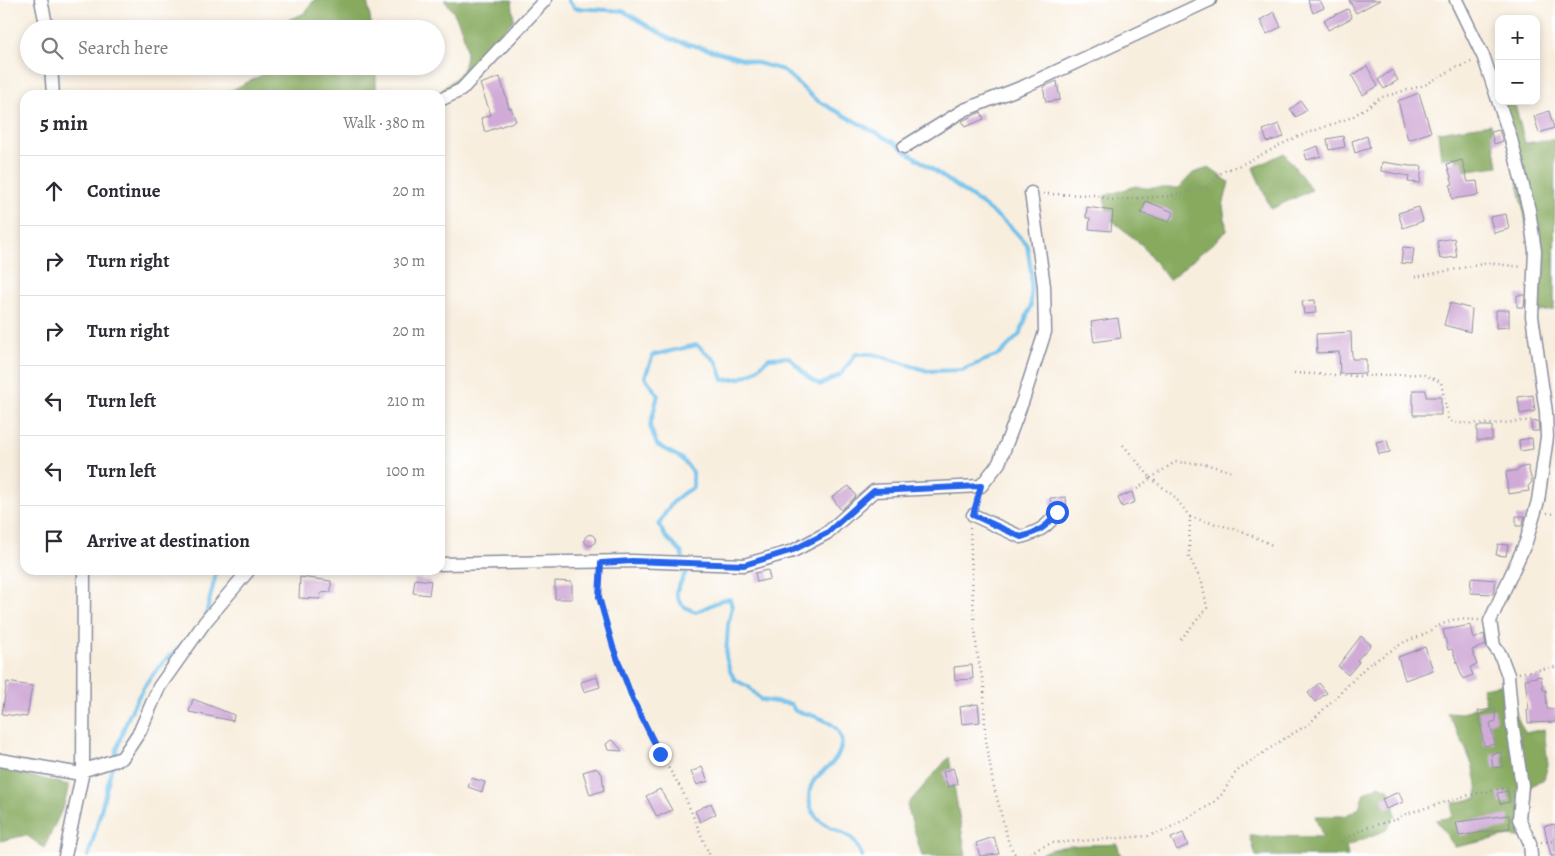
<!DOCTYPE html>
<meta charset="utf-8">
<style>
:root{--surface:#fff;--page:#f7f7f7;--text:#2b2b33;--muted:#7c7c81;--line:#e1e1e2}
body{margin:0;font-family:Alegreya,serif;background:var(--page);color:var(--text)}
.controls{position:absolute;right:15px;top:15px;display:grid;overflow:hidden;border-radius:10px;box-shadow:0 2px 8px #0003}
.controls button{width:45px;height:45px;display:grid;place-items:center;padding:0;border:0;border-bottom:1px solid var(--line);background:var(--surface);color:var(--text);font:25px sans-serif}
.stop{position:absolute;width:15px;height:15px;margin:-11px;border:4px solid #2563eb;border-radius:50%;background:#fff}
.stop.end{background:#2563eb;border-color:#fff;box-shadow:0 1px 5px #0008}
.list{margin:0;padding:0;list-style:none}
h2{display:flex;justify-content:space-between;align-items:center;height:65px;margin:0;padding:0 20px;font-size:21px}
h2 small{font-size:16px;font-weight:400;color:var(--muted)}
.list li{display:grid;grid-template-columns:32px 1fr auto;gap:15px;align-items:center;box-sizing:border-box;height:70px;padding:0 20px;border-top:1px solid var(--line)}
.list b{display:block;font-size:19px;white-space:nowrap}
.list em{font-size:16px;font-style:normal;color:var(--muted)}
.icon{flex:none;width:28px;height:28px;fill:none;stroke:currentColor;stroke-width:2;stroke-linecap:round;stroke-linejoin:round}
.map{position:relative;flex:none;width:1555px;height:856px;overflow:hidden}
.search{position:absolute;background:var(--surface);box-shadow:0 2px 8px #0003;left:20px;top:20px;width:425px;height:55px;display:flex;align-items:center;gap:12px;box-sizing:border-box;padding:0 18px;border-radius:28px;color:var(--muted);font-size:19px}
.panel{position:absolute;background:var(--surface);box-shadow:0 2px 8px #0003;left:20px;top:90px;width:425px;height:485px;border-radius:15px}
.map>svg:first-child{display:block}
.forest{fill:#87aa5e;stroke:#516c5e}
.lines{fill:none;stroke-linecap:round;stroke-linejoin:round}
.stream{stroke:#6fc0ea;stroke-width:4}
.building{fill:#d0abd7}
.minor-casing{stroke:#8a8e9e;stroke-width:15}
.path{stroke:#8a8e9e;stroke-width:2.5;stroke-dasharray:1 4;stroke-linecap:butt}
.minor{stroke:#fff;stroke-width:12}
.route{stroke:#2563eb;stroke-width:6}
</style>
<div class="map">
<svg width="1555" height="856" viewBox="0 0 1555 856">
<rect width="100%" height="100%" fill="#fff"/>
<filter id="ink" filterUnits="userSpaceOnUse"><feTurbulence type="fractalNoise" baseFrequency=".02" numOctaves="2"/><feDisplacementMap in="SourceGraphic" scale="10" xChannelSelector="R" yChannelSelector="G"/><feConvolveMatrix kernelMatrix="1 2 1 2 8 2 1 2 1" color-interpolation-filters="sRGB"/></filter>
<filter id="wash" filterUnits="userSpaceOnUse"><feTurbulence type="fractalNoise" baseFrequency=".0096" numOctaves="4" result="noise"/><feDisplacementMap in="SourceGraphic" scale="20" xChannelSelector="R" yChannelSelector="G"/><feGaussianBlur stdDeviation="1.12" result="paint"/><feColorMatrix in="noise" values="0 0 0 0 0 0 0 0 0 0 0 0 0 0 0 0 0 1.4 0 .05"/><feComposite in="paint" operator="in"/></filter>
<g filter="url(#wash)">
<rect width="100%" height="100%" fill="#f8eede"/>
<path class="forest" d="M314 0H367L372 29H266L305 13Z
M444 0H512L514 20 440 97 439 95C444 86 451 83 458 76 476 56 460 16 444 0Z
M270 66H376V95H222L268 72Z
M1501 101H1514L1525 143 1555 139 1554 310 1538 312V280Z
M1491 124 1498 166 1461 171 1455 158H1441L1438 132Z
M1284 153 1312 190 1271 209 1253 168Z
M1209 168 1229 182 1223 206 1227 231 1169 280 1142 245 1108 217 1104 196 1136 186 1144 188H1179L1193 173Z
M1506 684 1515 713 1525 733 1544 729 1548 765 1544 779 1531 786 1529 801 1532 822 1527 838 1509 836 1455 847 1436 820 1452 817 1453 803 1477 798C1481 773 1459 735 1447 712L1462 713 1486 703 1482 688Z
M949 757 966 856H922L907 805Z
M0 769 69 785 64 805 44 848 26 835 0 841Z
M1379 785 1389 790 1396 815 1386 830 1346 846 1348 856H1256L1250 836 1323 837 1315 816H1345L1359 808 1364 793Z
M1117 844 1121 856H1037C1059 842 1092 846 1117 844Z"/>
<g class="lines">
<path class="stream" d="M568 0 575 8 623 11 670 39 783 70 816 100 895 143 979 202 1011 227 1027 245 1031 271V305L1020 334 1000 354 962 370 928 371 873 354H856L841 374 820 385 807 376 789 357 769 358 754 372 741 378 723 380 717 362 697 345 653 355 645 377 658 395 650 426 657 445 681 458 693 472V488C675 496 667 508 659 525L665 536 681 552 686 572 676 592C679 604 684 608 696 612L722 600 730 599 732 607 728 625 726 657 730 671 735 680 749 687 761 700 791 704 795 711C819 716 854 726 837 757 832 766 822 771 815 779 809 787 808 798 811 808 818 826 836 828 850 837 856 840 859 850 862 856
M206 614 217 570
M88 856C114 779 114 699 182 645"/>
</g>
<g id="blocks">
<path class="building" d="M1308 0H1320L1324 8 1313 13Z
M1349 0H1380L1356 13Z
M1348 9 1352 18 1328 30 1324 20Z
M1274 12 1281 27 1267 34 1260 20Z
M1367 66 1378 86 1363 95 1352 76Z
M1392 70 1398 80 1384 89 1378 80Z
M500 77 509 108H511L516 121 485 132 481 118 491 115 480 84Z
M1057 81 1060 100 1046 102 1043 87Z
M1419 93 1431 132 1408 140 1398 101Z
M1301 101 1307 110 1296 117 1290 109Z
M1549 111 1554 128 1539 133 1534 116Z
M981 112 984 119 965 127 962 121Z
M1279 124 1284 137 1267 142 1263 130Z
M1499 130 1503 141 1494 144 1491 132Z
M1343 136 1345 147 1329 150 1327 139Z
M1367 136 1370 148 1355 153 1352 141Z
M1318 146 1321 156 1307 160 1304 151Z
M1462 160 1468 182 1477 181 1479 195 1452 199 1450 185 1453 184 1447 164Z
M1382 162 1410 166H1422L1420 183 1408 182 1409 176 1381 171Z
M1146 201 1173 212 1169 222 1141 213Z
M1087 207 1113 211 1111 231 1089 229 1090 218H1086Z
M1419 207 1423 221 1403 228 1398 213Z
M1506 214 1509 229 1494 233 1490 217Z
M1454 238 1457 257 1440 259 1437 241Z
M1403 247 1414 248 1412 264 1401 263Z
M1517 295H1525L1524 307H1517Z
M1315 300 1316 313 1304 314 1302 301Z
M1450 303 1472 309 1470 332 1444 325Z
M1496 310H1509V327L1496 328Z
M1118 318 1121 338 1094 342 1091 322Z
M1351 332 1352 359H1366V373L1340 374 1339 352 1317 353 1316 334Z
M1413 390H1426V397H1441V415H1413Z
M1533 395 1535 411 1520 414 1518 397Z
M1538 421 1539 431H1532L1531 422Z
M1477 426H1492V440H1477Z
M1532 438 1533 449 1520 451 1519 440Z
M1387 440 1390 452 1379 454 1376 442Z
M1528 466 1532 482 1528 486 1529 491 1508 494 1506 472 1519 470V468Z
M849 486 856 496 841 510 832 497Z
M1132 492 1135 502 1122 507 1118 498Z
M1066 497 1067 511 1058 504 1051 507 1050 498Z
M1516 516H1525L1522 526H1516Z
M584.5 540a5.5 5.5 0 1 1 11 0a5.5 5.5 0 1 1-11 0Z
M1498 544 1508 545 1506 556 1496 555Z
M768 570 770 579 757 582 755 573Z
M300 577 331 581V592L321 593 320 599 299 598Z
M1471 578 1496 580 1493 594 1470 593Z
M415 579 431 581 429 595 413 593Z
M555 581 572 582V599H555Z
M1471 625 1474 639 1484 634 1486 645 1472 650 1477 665 1470 667 1473 675 1463 679 1452 649 1448 650 1443 630Z
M1361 636 1371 645 1357 660 1359 662 1348 675 1338 666Z
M1425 647 1433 670 1405 680 1398 657Z
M972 665 973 679 955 680 954 667Z
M1541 676 1543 690H1546L1547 709H1555V722L1528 723 1527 710H1529L1525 679Z
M597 677 600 687 584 692 581 682Z
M7 682 32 686 27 717 2 714Z
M1319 683 1327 693 1315 702 1308 693Z
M193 699 234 715 233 721 189 712Z
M978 704 980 722 962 724 960 707Z
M1495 709 1496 721 1490 723 1495 744 1484 746 1478 711Z
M611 740 614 741 622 751 608 750 606 744Z
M1502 752 1503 767 1493 768 1491 754Z
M702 767 708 781 697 785 691 772Z
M596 768 602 774 604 790 590 795 583 772Z
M953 768 958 784 948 787 943 772Z
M471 778 485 782 482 792 468 787Z
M660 789 672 810 657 817 646 796Z
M1508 791 1510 802 1500 804 1497 793Z
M1399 792 1403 802 1386 809 1382 799Z
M711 803 716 814 700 822 695 811Z
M1509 815 1510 828 1459 836 1456 822Z
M1555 824V856H1551L1544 826Z
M1183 833 1188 845 1177 850 1171 838Z
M994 837 999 854 980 856 976 843Z"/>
</g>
</g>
<g filter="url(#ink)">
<use href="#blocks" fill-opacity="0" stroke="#8a8e9e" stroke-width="1"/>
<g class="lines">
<g class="minor-casing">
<path id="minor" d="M41 0 47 29
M1456 0 1484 58 1511 139 1529 210 1535 251 1532 316 1546 412 1547 437 1538 501 1526 542 1490 621 1494 646 1500 654 1508 675 1512 722 1522 785 1519 819 1530 843 1531 856
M51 66 53 95
M440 100 461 90 545 0
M904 147 964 110 1025 86 1210 0
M973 515 1021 537C1038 532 1048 527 1057 512
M440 564 632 561 744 565 793 551 827 533 874 491 981 486 999 463 1023 400 1045 332 1044 286 1031 193
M0 760 75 773 122 758 140 731 159 687 205 622 249 570
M65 856 83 771 84 570"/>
</g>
<path class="path" d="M1043 194 1094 195 1111 200 1169 196 1207 187 1222 172 1245 163 1294 138 1352 117 1382 97 1425 85 1455 68 1474 61
M1415 277 1488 263 1523 267
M1294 373 1357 376 1422 374 1441 382 1448 418 1453 423 1493 424 1534 420
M1123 445 1151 478 1137 489
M1547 513 1555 514
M1190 517 1242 531 1272 545
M970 528 973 601 977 653 984 686 985 734 993 783 1009 844 1016 856
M600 572 599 597 613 647 633 700 660 754 682 790 710 856
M1181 639 1207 608 1202 583 1189 556 1190 517 1175 497 1151 478 1175 462 1205 464 1233 472
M1519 673 1555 667
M1541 842 1555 841
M1337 844 1365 828 1397 819 1402 815 1469 795 1511 787
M1026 856 1037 849 1052 843 1148 836 1164 831 1212 804 1222 794 1236 772 1282 740 1309 724 1367 666 1406 641 1421 636 1438 626 1455 619 1479 620"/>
<use href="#minor" class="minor"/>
</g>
</g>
<g class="lines" filter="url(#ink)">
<path class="route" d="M660 754 633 700 613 647 599 597 601 563 632 561 744 565 793 550 827 533 874 491 981 486 973 515 1021 537C1038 532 1048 527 1057 512"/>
</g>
</svg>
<div class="controls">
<button>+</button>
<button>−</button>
</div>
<div class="stop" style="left:1057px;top:512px"></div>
<div class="stop end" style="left:660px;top:754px"></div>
<div class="search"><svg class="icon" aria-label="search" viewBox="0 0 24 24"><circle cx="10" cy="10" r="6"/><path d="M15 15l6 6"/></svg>Search here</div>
<section class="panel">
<h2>5 min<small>Walk · 380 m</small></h2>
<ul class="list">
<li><svg class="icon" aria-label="ahead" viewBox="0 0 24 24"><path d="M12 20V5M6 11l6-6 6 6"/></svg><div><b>Continue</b></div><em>20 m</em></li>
<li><svg class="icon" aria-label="right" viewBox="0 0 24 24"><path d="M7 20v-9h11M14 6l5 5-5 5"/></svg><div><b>Turn right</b></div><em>30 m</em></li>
<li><svg class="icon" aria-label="right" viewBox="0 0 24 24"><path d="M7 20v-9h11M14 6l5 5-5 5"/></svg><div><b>Turn right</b></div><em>20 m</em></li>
<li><svg class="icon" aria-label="left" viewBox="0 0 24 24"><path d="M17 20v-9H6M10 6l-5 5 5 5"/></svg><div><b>Turn left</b></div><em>210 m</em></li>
<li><svg class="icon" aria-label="left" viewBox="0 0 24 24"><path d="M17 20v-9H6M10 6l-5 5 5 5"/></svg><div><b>Turn left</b></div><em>100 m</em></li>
<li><svg class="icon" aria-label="arrive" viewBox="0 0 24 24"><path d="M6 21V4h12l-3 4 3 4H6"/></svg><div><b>Arrive at destination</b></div></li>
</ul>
</section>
</div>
